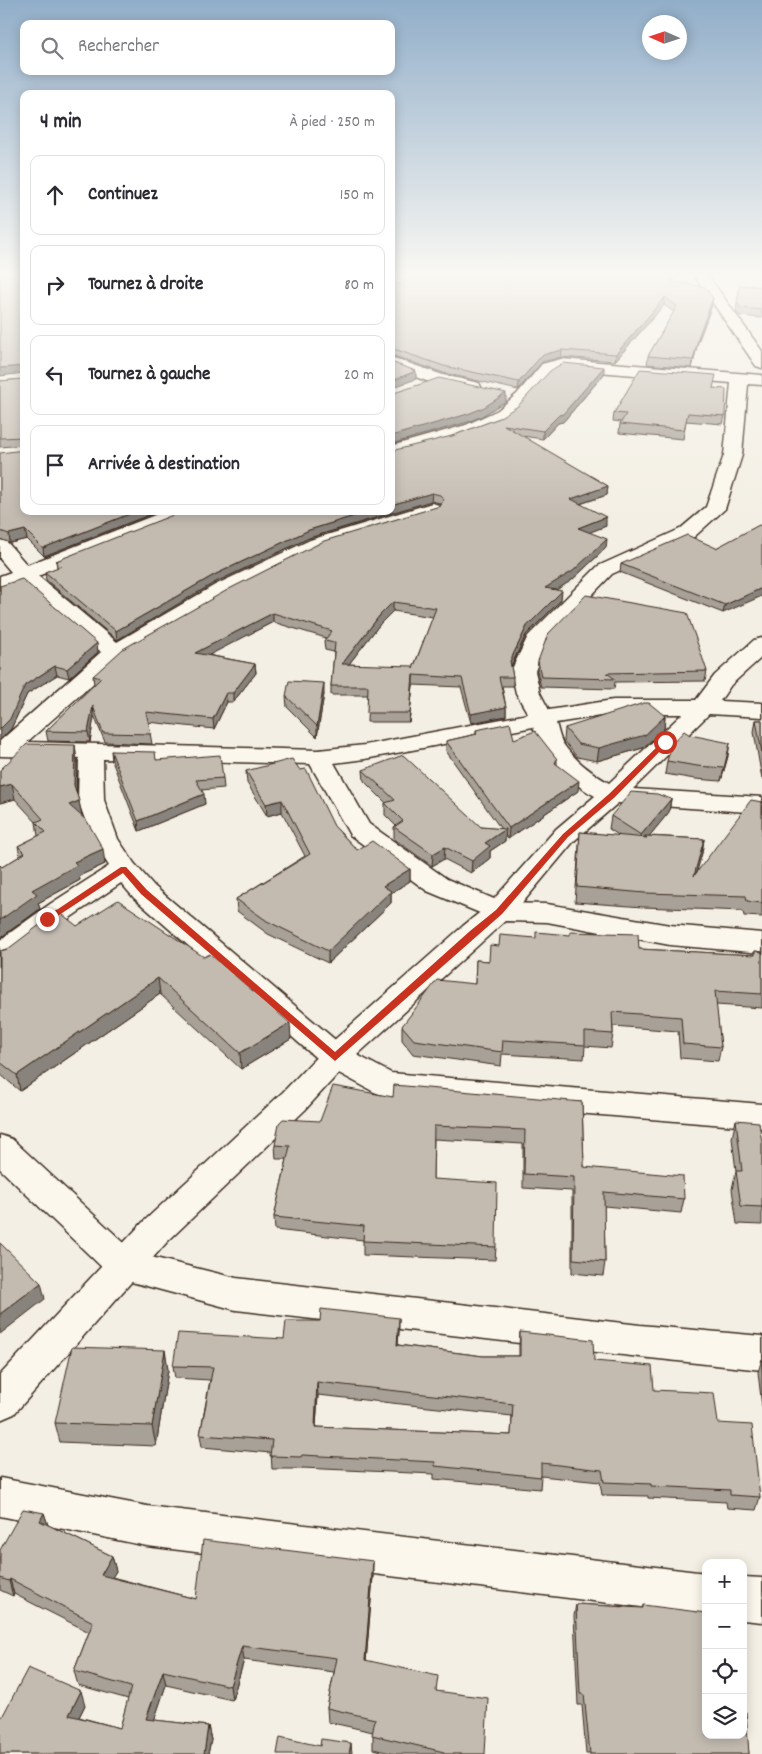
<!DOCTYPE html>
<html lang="fr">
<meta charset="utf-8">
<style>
:root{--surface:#fff;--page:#f2f2f3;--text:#2b2b33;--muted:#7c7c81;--line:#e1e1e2}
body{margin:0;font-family:Dekko,sans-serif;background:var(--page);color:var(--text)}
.controls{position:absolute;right:15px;bottom:15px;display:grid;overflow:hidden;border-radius:10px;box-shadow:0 2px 12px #0003}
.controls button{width:45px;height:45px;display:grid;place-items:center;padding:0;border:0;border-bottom:1px solid var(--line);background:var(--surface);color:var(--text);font:25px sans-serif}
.compass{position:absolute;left:642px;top:15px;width:45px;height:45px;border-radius:50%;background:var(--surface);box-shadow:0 2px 12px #0003;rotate:273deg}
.stop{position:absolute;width:15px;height:15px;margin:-11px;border:4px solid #c8321e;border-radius:50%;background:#fff}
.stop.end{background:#c8321e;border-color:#fff;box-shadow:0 1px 5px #0008}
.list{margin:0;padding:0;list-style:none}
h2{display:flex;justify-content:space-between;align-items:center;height:65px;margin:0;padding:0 20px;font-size:21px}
h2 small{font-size:16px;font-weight:400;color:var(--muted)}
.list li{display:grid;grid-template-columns:32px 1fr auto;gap:15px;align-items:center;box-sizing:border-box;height:80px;margin:0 10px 10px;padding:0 10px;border:1px solid var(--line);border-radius:10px}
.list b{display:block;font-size:19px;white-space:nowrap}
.list em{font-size:16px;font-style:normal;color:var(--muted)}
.icon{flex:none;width:28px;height:28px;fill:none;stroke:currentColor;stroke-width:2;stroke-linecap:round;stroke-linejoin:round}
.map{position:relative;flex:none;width:762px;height:1754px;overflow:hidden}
.search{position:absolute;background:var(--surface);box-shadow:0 2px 12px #0003;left:20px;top:20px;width:375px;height:55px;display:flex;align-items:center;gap:12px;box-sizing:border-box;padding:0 18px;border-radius:10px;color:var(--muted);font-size:19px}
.panel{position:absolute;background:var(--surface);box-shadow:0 2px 12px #0003;left:20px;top:90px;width:375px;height:425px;border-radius:10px}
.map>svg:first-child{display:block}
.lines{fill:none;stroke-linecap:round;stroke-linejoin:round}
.street-casing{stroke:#3b2a1e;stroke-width:3}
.secondary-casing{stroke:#3b2a1e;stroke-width:3}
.street{fill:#fbf7ec;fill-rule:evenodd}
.secondary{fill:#fbf7ec;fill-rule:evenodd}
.wall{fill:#a8a197;stroke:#3b2a1e;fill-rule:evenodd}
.shaded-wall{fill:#88837b;stroke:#3b2a1e}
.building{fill:#c3bbb0;stroke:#3b2a1e;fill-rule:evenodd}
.route{fill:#c8321e}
</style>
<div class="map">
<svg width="762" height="1754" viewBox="0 0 762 1754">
<rect width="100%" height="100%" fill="#f3efe4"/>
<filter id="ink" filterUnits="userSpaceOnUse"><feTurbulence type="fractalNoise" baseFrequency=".02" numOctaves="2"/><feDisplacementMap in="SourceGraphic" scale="10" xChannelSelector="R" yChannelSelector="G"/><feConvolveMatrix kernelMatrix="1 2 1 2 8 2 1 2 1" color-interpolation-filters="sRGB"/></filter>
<g filter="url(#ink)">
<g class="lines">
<g class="street-casing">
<path id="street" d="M693 274H707L762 351V368L756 366Z
M391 357 443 375 479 383 481 387 479 391 473 392 432 383 391 368Z
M561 359 762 375V385L748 384 742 455 725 509 694 537 612 574 546 643 535 671 540 693 549 710 613 700H696L715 675 754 640 762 638V657L731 685 720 701 762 703V717L709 714 633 789 762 797V813L618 803 574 841 509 919 499 921 427 891 350 835 310 764 103 759 104 800 118 839 134 863 154 886 346 1049 391 1073 762 1104V1128L439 1102 385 1096 374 1092 324 1065 134 898 121 883 55 928 10 963 0 966V940L50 904 109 866 92 839 78 800 79 758 0 756V741L101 652 21 583 0 590V576L11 572 0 559V540L7 542 27 565 165 511H194L191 515 38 576 117 642 215 585 310 540 432 503 439 505 442 509 439 513 324 548 231 595 123 657 27 742 318 750 365 745 528 714 516 693 511 671 528 636 598 566 680 529 706 507 724 455 731 383 562 369C542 375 529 407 509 418 474 439 430 448 391 457V446L466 425 498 410 517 394 542 364ZM613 714H682L609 783C593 774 572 758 562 742 559 736 558 729 556 723ZM533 727C543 757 567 781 595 796L556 829 494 899 447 879 369 824 334 763 365 759Z
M0 1135 12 1139 135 1253 236 1278 640 1325 762 1336V1370L640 1357 236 1310 124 1280 111 1276 0 1169Z
M0 1478 147 1506 706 1573V1615L147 1546 0 1516Z
M743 1577 762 1578V1622L743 1620Z"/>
</g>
<g class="secondary-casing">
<path id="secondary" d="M499 903 547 904 670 925 762 933V953L670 945 547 922 505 921 346 1065 305 1110 167 1242 14 1414 0 1420V1375L143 1222 283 1092 324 1049 463 926 489 905Z"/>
</g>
<use href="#street" class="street"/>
<use href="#secondary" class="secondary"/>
</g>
<path class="wall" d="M672 282 712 305 698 342 692 368 647 364 648 356 674 312 664 305 615 361 561 357 542 362 518 390 444 373 391 355V283L400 284Z
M740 285 762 287V318L740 316 736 311Z
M604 374 563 422 558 423 543 439 522 436 608 486 607 495 580 504 606 526 589 532 606 548 572 580 556 590 561 600 526 635 511 667 513 677V686H502L506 707V716L471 723 461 687 413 685 409 722H367L368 695H331V686L334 652 325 650 324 641 326 638 273 622 208 655 255 664 256 673 233 702H227L214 729 148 722 152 744 105 742 94 716 90 742 48 741 46 731 94 685 93 676 440 506 441 505 440 503 431 501 309 538 214 583 117 640 46 580 45 572 57 568 56 561 452 436 497 419ZM393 611 433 617 413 668 349 664 380 624Z
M23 379 24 445 0 447V381Z
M714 388 725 416 723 424 686 421 683 439 619 433 620 424 621 422 613 421 614 413Z
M0 453 159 511 44 556 27 539 10 543 0 539Z
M762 526 723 613 620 572 621 564 716 548Z
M0 586 98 652 69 678 57 675 27 694 11 729 0 740Z
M538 661 707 671 705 681 615 682 614 689 541 687 537 671Z
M324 694 317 737 287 707 286 696Z
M665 716 664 729 643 748 597 761 577 757 564 741 565 728Z
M756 720H762V779L754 732Z
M476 730 514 739 557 759V765L578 791 508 839 505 835V841L490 851V858L471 873 444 859 432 866 394 839V827L396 826 385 815V803H386L364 781 363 770 481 827 501 829 446 751V741L476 734Z
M690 735 728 756 721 781 695 779 665 774 667 761Z
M111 751 156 760 223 778 224 788 201 790 205 804 139 831 112 761Z
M77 760 76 792 79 801 81 816 105 864 79 876 80 880 38 903 40 909 0 938V865L2 867 20 856 18 846 38 836 36 822 15 799 0 803V770Z
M246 771 334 826 357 850 410 869V881L391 893V903L328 963 268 934 237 911 236 899 305 856 282 812 267 816 247 783Z
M671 799 669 812 649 836 704 839 702 853 696 873 762 802V917L744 916 743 911 643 907 575 902 580 832 620 836 609 829 611 816Z
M77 926 291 1039 241 1069 160 994 20 1091 0 1074V951Z
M499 946 639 949 754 955 755 951 762 952V1008L716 1005 721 1047 718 1061 680 1058 678 1031 613 1026V1034L611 1048 585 1046 584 1059 502 1054 501 1066 413 1054 402 1040V1026L475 984 476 960 489 961Z
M393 1097 582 1102 584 1167 684 1199 681 1213 604 1206 605 1262 603 1276 572 1273V1191L523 1188V1144L434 1139 433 1179 496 1247 495 1260 363 1255V1240L275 1230 274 1217 287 1159H276L275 1145 320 1121Z
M736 1120 762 1143V1225L737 1224 732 1189 736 1171 732 1138Z
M399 1331 398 1345 483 1356H519V1345L520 1332 594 1361 654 1390 718 1423 760 1497 756 1510 727 1508 726 1502 648 1498V1496L602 1495 600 1482 541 1476 540 1489 434 1479V1474L302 1468V1469H272L271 1453 202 1447 200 1435 210 1380 175 1378 173 1366 284 1339ZM318 1395 512 1416 511 1435 316 1427Z
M165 1350 168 1370 156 1446 60 1442 55 1423Z
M762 1359V1407L758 1372Z
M44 1513 48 1525 112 1556 116 1571 112 1577 196 1599 373 1576 366 1661 437 1691 485 1754H395L373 1749V1732L328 1722 327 1708 334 1672 244 1660 232 1700 166 1685 154 1720 208 1726 211 1740 208 1754H0L2 1717 85 1705 79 1717 120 1728 128 1699 78 1685 74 1671 89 1632 14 1594 13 1596 0 1590V1550Z
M576 1604 643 1608V1605L744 1712 749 1754H586L582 1705H578L574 1616Z"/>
<path class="shaded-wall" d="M674 274H677L669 288 670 281Z
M665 297 664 305 615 361 616 354Z
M713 298 712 305 698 342 692 368 693 360 699 335Z
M562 350 561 357 542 362 518 390 519 382 542 355Z
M23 366 24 373 0 376V368Z
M604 367V374L563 422 558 423 543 439V431Z
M416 371V379L391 388V381Z
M506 393V401L482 416 468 422 391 444V436Z
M608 486 607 495 570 507 571 499Z
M432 493 431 501 309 538 214 583 117 640 116 631 214 575 309 530 370 511H391V505Z
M137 511H159L44 556 43 548Z
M606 517V526L578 537V528Z
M25 530 27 539 10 543 9 534Z
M607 539 606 548 572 580 545 597V588Z
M762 588V596L723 613 725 605Z
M562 591 561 600 526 635 509 670 510 661 527 626Z
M393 602V611L380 624 342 673V664L380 615Z
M273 613V622L196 662 195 653Z
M97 643 98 652 69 678 67 669Z
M255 664 256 673 233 702V693Z
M55 666 57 675 27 694 11 729 0 740V729L25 685Z
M413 675V685L409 722 410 713Z
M324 683V694L317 737V726Z
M226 693 227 702 214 729 213 719Z
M93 706 94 716 90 742 88 732Z
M506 707V716L471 723V714Z
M665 716 664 729 643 748 597 761 599 748Z
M730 743 728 756 721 781 724 768Z
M75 745 77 760 76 800 74 785Z
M579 781 578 791 508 839 509 828Z
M12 784 15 799 0 803V787Z
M204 794 205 804 139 831 138 821Z
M671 799 669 812 647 839V838L645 836 644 843 640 848 641 835Z
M282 800V812L267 816 266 804Z
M79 801 82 816 72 820 69 805Z
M506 829 505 841 490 851V858L471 873 472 861 485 843Z
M704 839 702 853 692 890 694 876Z
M445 847 444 859 432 866 433 854Z
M103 849 105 864 79 876 80 880 38 903 40 909 0 938V920L32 890 74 862Z
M410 869V881L391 893V903L328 963V951L383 886Z
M158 978 160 994 20 1091 17 1075Z
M290 1023 291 1039 241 1069 240 1053Z
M41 1283 45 1299 0 1334V1314Z
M399 1318V1331L397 1358V1345Z
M165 1350 168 1370 156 1446 152 1426Z
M317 1382 318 1395 315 1440V1427Z
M44 1513 49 1528 40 1521Z
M112 1556 116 1571 105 1589 101 1575Z
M373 1561V1576L365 1674V1660Z
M10 1579 14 1594 13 1596 9 1581Z
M242 1646 244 1660 232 1700 230 1686Z
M163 1671 166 1685 150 1733 146 1719Z
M81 1691 85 1705 73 1729 69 1715Z
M208 1726 211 1740 208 1754H204Z
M351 1743 352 1754H349Z"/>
<path class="building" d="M0 274H24V367L23 366 0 368Z
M419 274H674L670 281 705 287 713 298 699 335 693 360 648 356 677 306 665 297 616 354 562 350 542 355 519 382 444 366 391 348V283L400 284Z
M740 285 762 287V310L741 308 737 303Z
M391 362 416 371 391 381Z
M563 363 604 367 563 414 559 415 543 431 504 425 608 486 571 499 606 517 578 528 607 539 573 571 545 588 562 591 527 626 510 661 513 677H499L506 707 471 714 462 678 413 675 410 713H367L368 686H331L335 643 324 641 332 631 273 613 195 653 255 664 233 693H226L213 719 146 712 151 734 103 733 93 706 88 732 46 731 101 678 93 676 123 649 231 588 324 541 440 506 444 499 440 495 432 493 391 505V451L452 436 497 419 518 406 550 371ZM393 602 436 608 413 669V666L342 664 380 615Z
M640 369 716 375 713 388 726 389 725 416 688 413 684 430 620 424 626 414 614 413Z
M24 378V437L0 438V381L23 379Z
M439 378 506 393 483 408 468 414 391 436V394Z
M24 450V511H137L43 548 25 530 9 534 0 531V453Z
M183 511H370L309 530 214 575 116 631 45 572 61 566 56 561Z
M759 525 762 526V588L725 605 621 564 687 535 716 548Z
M22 579 97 643 67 669 55 666 25 685 10 719 0 729V586Z
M586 595 687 613 707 671 607 673 615 679 541 677 538 661 548 634Z
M289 681 324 683 317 726 286 696Z
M644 703H649L665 716 645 735 599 748 578 744 565 728Z
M756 720H762V753Z
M510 723 514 739 535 731 557 759 555 763 579 781 509 828 446 741 477 734 476 730Z
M684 731 690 735 730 743 724 768 697 766 667 761 672 744Z
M27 744 75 745 74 785 79 801 69 805 87 821 103 849 74 862 77 865 32 890 37 894 0 920V865L2 867 25 853 18 846 46 832 36 822 43 819 12 784 0 787V770Z
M111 751 155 752 156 760 220 755 223 778 196 780 204 794 138 821Z
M403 755 481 827 506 829 485 843 490 846 472 861 445 847 433 854 394 827 403 821 385 803 395 800 363 770Z
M292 759 300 770 306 769 334 826 357 850 372 841 410 869 383 886 391 891 328 951 267 921 236 899 310 854 282 800 266 804 246 771Z
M631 792 657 794 671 799 641 835 611 816Z
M751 800 762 802V903L747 901 746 896 645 893 577 887 580 832 647 838 645 836 704 839 694 876Z
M118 900 204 957 210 954 290 1023 240 1053 158 978 17 1075 0 1062V951L8 949 58 911 77 926Z
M536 932 570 935V932L638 934 639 949 755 955V951L762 952V994L715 991 721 1047 683 1044 681 1017 612 1012 613 1034 585 1032V1045L503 1040 502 1052 414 1040 402 1026 437 980 475 984 476 960 489 961 490 945 499 946 500 935 536 938Z
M394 1085 582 1102 584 1167 683 1176 684 1199 604 1192 605 1262 573 1259 574 1177 524 1174 525 1130 434 1126 433 1179 497 1183 496 1247 363 1241 364 1226 274 1217 290 1146 275 1145 279 1123 283 1119 320 1121 333 1086 393 1097Z
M736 1120 759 1122 762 1143V1207L741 1206 736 1171H742Z
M0 1243 41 1283 0 1314Z
M321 1309 399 1318 397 1345 483 1356H520V1332L593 1340 594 1361 652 1366 654 1390 714 1393 718 1423 752 1425 760 1497 730 1495V1490L651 1486V1484L604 1482 602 1470 541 1463V1477L435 1466V1462L302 1455 301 1457 270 1456 272 1440 200 1435 213 1367 173 1366 178 1333 284 1339 286 1321H320ZM317 1382 513 1404 511 1435 315 1427Z
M72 1347 165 1350 152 1426 55 1423Z
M23 1509 44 1513 40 1521 112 1556 101 1575 196 1599 203 1540 373 1561 365 1660 438 1676 436 1691 488 1698 485 1754H444V1752L372 1735 375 1719 327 1708 337 1658 242 1646 230 1686 163 1671 146 1719 208 1726 204 1754H0V1715L2 1717 28 1668 81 1691 69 1715 120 1728 131 1687 74 1671 93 1622 10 1579 9 1581 0 1578V1550Z
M576 1604 643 1608V1605L706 1613V1735H743V1700L744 1712H746L749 1754H590L584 1694H580Z
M280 1737 320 1746 321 1739 351 1743 349 1754H277Z"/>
</g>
<linearGradient id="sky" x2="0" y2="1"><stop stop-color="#91aec9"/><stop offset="0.53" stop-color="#faf8f3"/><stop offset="1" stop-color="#faf8f3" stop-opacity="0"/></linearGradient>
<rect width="762" height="519" fill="url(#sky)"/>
<path class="route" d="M663 741 669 742 615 797 568 837 502 914 335 1061 141 894 123 873 50 921H44L43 919 121 867H126L147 890 335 1052 470 931 496 910 563 834 609 794Z"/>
</svg>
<div class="controls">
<button>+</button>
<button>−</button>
<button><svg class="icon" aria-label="locate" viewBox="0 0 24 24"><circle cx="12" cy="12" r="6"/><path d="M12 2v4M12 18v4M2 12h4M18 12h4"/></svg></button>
<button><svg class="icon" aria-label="layers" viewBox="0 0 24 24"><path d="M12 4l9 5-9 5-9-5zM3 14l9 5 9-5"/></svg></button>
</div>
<svg class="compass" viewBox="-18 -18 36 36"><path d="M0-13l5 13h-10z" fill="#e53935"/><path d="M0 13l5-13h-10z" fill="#7c7c81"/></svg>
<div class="stop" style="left:665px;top:742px"></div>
<div class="stop end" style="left:47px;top:919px"></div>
<div class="search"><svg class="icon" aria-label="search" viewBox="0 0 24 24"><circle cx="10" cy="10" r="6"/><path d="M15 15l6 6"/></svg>Rechercher</div>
<section class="panel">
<h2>4 min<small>À pied · 250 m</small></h2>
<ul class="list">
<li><svg class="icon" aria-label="ahead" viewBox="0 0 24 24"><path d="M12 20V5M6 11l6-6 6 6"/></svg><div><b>Continuez</b></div><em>150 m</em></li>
<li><svg class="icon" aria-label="right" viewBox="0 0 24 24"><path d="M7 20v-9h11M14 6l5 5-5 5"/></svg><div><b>Tournez à droite</b></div><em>80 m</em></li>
<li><svg class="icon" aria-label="left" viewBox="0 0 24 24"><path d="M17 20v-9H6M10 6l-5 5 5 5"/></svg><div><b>Tournez à gauche</b></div><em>20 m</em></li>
<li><svg class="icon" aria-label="arrive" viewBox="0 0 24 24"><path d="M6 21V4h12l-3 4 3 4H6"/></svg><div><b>Arrivée à destination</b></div></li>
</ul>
</section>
</div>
